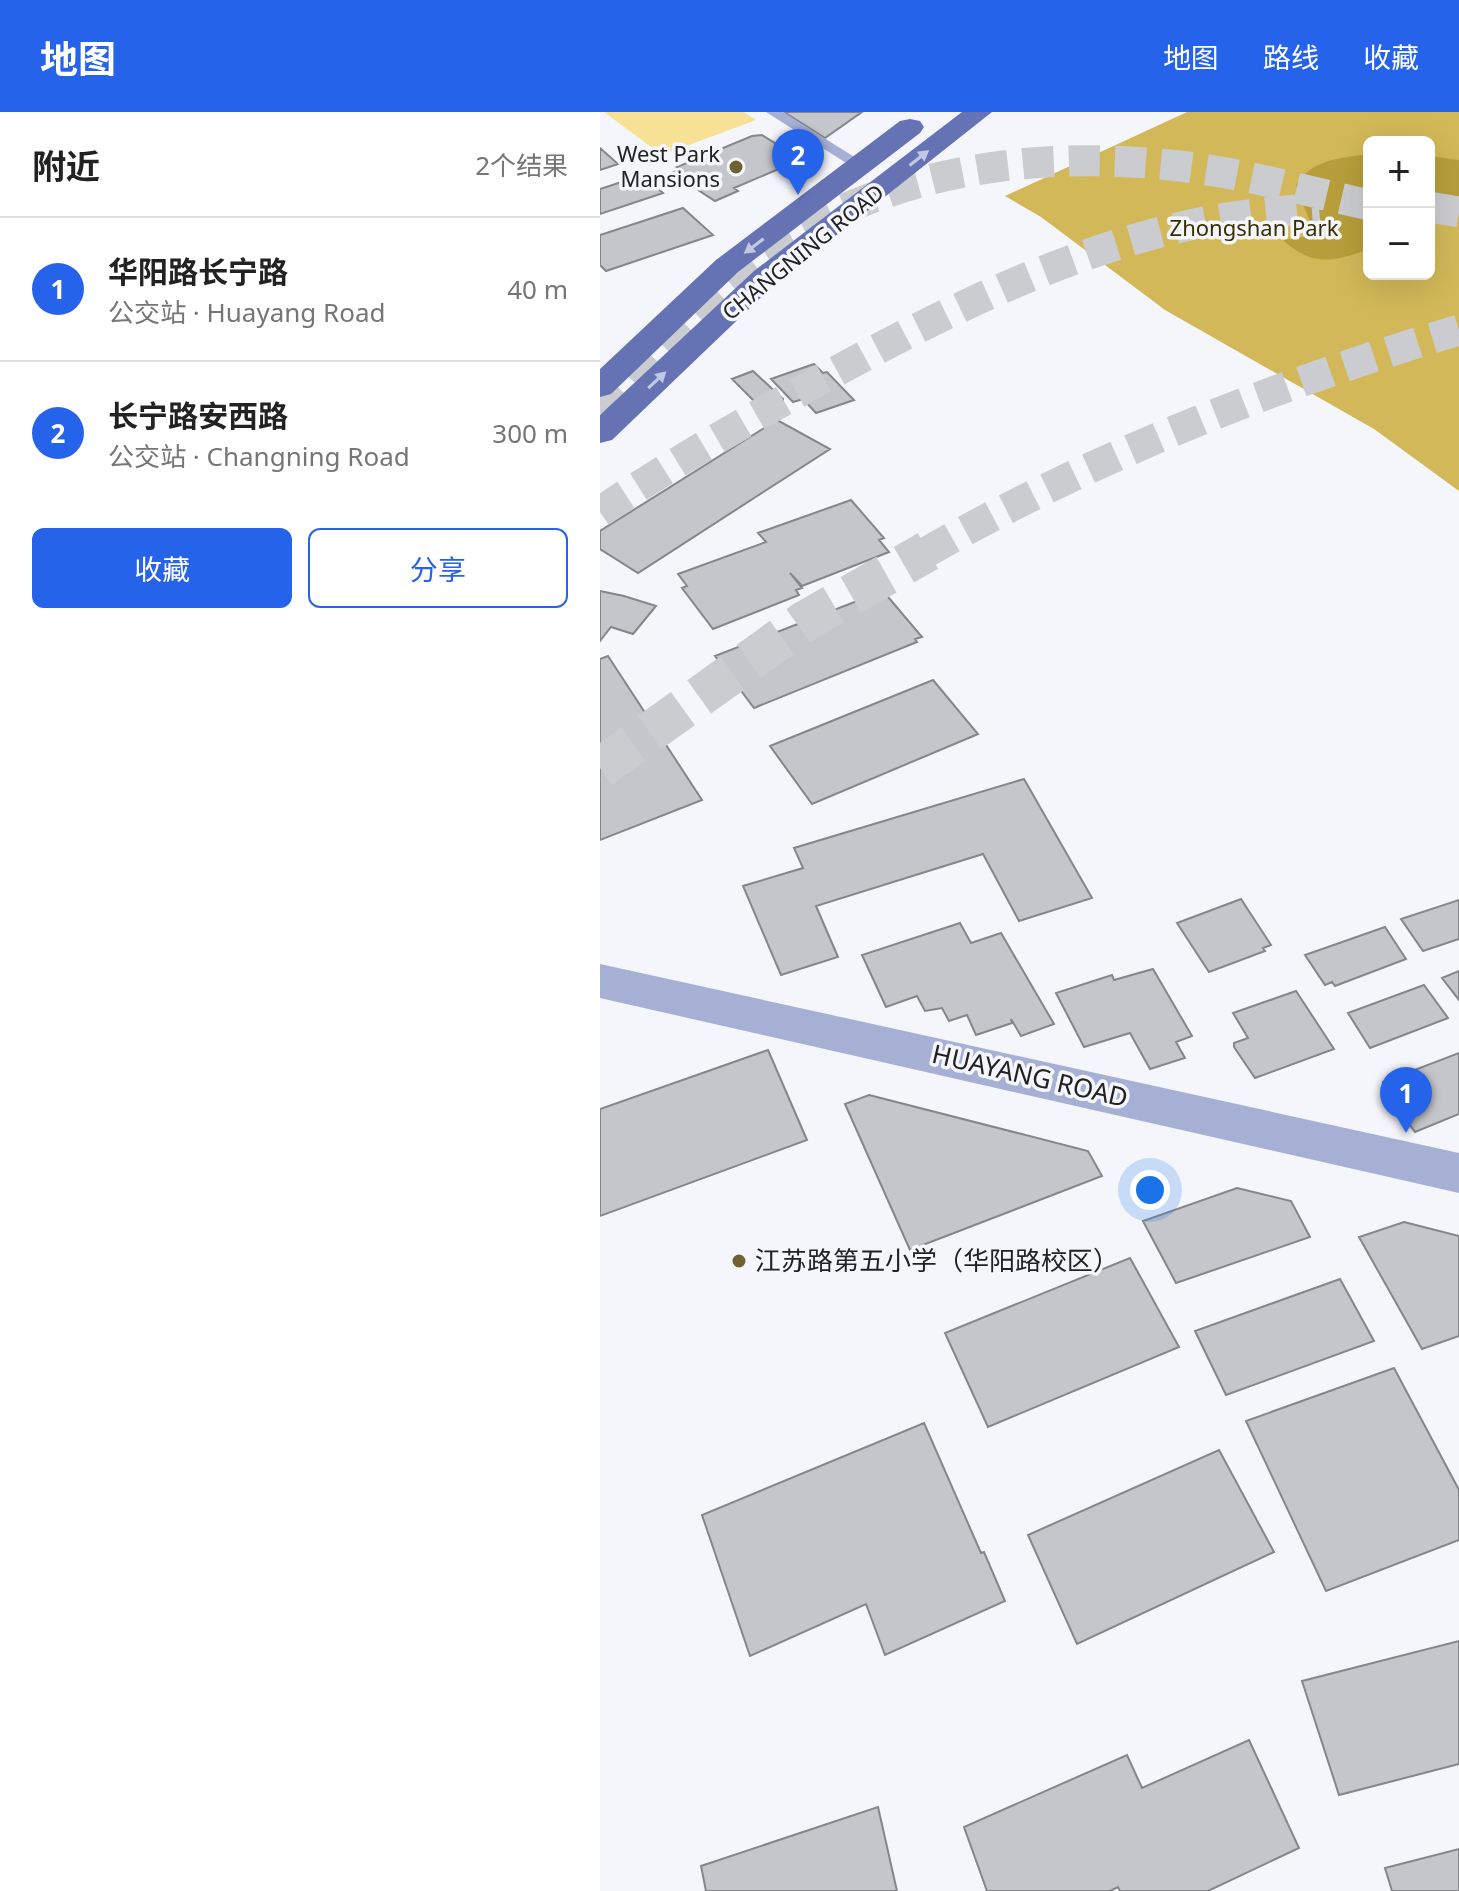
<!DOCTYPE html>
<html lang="zh">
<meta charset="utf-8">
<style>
:root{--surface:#fff;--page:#f2f2f2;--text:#222;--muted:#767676;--line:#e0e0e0;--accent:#2563eb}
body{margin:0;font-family:"Noto Sans","Noto Sans SC",sans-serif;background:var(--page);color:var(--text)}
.controls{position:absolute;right:24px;top:24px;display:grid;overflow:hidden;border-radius:12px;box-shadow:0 8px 32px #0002}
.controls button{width:72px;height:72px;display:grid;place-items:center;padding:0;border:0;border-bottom:2px solid var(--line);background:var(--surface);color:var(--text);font:40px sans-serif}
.you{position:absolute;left:550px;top:1078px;width:28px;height:28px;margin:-20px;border:6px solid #fff;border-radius:50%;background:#1a73e8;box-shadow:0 0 0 12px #1a73e833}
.badge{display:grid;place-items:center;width:52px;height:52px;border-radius:50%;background:var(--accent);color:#fff;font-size:26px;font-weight:700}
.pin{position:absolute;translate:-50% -66px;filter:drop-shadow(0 2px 4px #0008)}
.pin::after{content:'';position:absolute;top:42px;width:28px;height:24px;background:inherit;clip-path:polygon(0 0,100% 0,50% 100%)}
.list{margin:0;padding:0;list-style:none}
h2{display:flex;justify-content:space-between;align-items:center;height:104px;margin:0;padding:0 32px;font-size:34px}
h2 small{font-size:26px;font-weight:400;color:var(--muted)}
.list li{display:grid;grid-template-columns:52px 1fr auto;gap:24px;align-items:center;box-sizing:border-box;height:144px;padding:0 32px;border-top:2px solid var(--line)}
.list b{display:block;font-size:30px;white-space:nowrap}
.list p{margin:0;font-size:26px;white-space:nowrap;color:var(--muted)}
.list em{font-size:26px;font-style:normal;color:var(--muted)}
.actions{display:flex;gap:16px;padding:24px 32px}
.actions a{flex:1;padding:18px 0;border:2px solid var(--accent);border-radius:12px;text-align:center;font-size:28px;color:var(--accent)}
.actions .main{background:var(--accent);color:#fff}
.map{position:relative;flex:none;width:859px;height:1779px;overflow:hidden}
header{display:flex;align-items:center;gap:48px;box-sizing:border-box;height:112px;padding:0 40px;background:var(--accent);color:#fff}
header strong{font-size:38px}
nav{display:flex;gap:44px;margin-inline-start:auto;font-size:28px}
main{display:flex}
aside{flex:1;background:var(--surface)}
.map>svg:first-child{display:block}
.green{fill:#f6e194}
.forest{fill:#d2b858;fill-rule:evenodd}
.water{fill:#b79e3b}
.building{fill:#c5c6cb;stroke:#85868b;stroke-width:2}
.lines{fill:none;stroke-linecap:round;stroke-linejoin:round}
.trunk-tunnel-far1{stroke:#caccd0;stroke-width:31;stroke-dasharray:31 15;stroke-linecap:butt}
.trunk-tunnel{stroke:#caccd0;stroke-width:41;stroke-dasharray:41 20;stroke-linecap:butt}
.service{fill:#a6b0d5;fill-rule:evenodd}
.tertiary{fill:#a6b0d5;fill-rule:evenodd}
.primary{fill:#6573b5;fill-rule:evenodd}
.oneway{fill:#c2c8e2}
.poi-dot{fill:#706230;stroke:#f4f6fb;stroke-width:3}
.labels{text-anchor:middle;stroke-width:7;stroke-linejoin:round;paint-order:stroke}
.far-poi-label{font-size:22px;fill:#222224;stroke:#f4f6fb;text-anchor:end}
.far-park-label{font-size:22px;fill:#382e02;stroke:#f4f6fb}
.far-street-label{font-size:22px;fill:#222224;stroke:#f4f6fb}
.street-label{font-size:26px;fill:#222224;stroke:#f4f6fb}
.poi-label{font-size:26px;fill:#222224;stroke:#f4f6fb;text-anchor:start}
</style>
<header>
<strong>地图</strong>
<nav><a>地图</a><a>路线</a><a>收藏</a></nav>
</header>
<main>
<aside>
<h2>附近<small>2个结果</small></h2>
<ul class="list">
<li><span class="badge">1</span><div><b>华阳路长宁路</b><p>公交站 · Huayang Road</p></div><em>40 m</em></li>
<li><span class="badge">2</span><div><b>长宁路安西路</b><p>公交站 · Changning Road</p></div><em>300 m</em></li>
</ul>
<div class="actions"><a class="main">收藏</a><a>分享</a></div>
</aside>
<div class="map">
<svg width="859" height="1779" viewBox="0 0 859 1779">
<rect width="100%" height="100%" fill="#f4f6fb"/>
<path class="green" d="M4 0H144L156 8 62 43Z"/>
<path class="forest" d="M587 0H859V379L774 317 565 198 441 105 405 84ZM769 30H829V162H769Z"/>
<path class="water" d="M769 42V137C734 150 712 155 683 128L715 123 696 73C712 47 741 46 769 42Z
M829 44 859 48V93L829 84Z"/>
<path class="building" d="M184 0H262L225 26Z
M162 23 206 50 186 58 181 56 134 76 138 79 115 89 72 61 81 57 77 55 152 24Z
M0 36 18 52 0 58Z
M43 63 63 81 0 102V77Z
M83 96 113 123 6 159 0 153V123Z
M214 252 223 261 227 260 254 288 216 301 203 287 193 290 171 267Z
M153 259 183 287V288L161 296 132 267Z
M177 308 230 337 38 461 0 437V419Z
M251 388 284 426 279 428 289 440 202 474 190 461 202 476 196 478 199 483 113 517 82 476 87 474 78 462 166 430 158 421Z
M0 479 24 484 56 494 33 522 11 515 0 529Z
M283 479 322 525 315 527 317 530 154 596 115 544Z
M8 544 102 688 0 728V547Z
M333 568 378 622 212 692 170 634Z
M424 667 492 786 419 809 383 742 216 794 238 845 181 863 143 774 203 756 194 736Z
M641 787 671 833 663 836 665 839 609 860 577 811Z
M859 788V827L823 839 801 807Z
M360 811 371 831 401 821 454 912 421 924 411 907 412 911 376 923 367 903 349 909 342 896 325 899 317 884 286 895 262 843Z
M785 815 806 847 735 874 732 870 725 873 705 843Z
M553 857 592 924 576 930 585 946 550 957 530 921 484 935 456 881 512 863 514 868Z
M859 859V888L842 866Z
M824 873 848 906 770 936 748 901Z
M696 879 734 937 655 966 634 935V931L648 926 633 901Z
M168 938 207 1028 0 1104V997Z
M859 941V1002L815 1020 783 976 786 975 783 970Z
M269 983 488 1039 502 1064 310 1138 245 992Z
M637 1076 691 1089 710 1125 576 1171 543 1109Z
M804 1110 859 1124V1224L822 1237 759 1125Z
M530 1146 579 1235 388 1315 345 1221Z
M740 1167 774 1229 626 1283 595 1219Z
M794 1256 859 1378V1428L726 1479 646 1309Z
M324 1311 381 1441 384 1440 405 1489 285 1543 266 1492 150 1544 102 1403Z
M619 1338 674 1440 477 1532 428 1423Z
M859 1529V1652L739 1683 702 1569Z
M649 1628 699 1736 608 1779H520L518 1775 510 1779H387L364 1715 527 1643 542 1676Z
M278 1695 297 1779H106L101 1754Z
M859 1737V1779H792L785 1756Z"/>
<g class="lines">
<path class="trunk-tunnel-far1" d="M829 95 859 100
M0 301C50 249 97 191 156 148 278 59 432 37 579 54 643 61 706 79 769 93
M0 400C72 351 148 308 224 266 337 204 454 145 581 115 626 104 673 100 719 96
M325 441C493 345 674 273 859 218"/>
<path class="trunk-tunnel" d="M0 656 205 509 328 439"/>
<path class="service" d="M166 0H183L267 53 259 58 254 56Z"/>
<path class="tertiary" d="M0 852 859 1041V1081L0 886Z"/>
<path class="primary" d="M362 0H392L176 171 12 328 0 331V303L154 159Z
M310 7 320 9 324 15 320 21 138 160 11 282 0 285V257L116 148 300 9Z"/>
</g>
<defs><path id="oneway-solid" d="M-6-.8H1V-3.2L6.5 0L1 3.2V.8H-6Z" transform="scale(2)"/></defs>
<g class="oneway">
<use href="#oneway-solid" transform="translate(319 46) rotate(-38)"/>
<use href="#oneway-solid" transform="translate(154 134) rotate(143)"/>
<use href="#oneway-solid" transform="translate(57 268) rotate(-43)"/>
</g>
<g class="poi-dot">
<circle cx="136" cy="55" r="8"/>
<circle cx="139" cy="1149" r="8"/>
</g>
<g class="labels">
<g class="far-poi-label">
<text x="120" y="50">West Park<tspan x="120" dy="25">Mansions</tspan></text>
</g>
<g class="far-park-label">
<text x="654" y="124">Zhongshan Park</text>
</g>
<g class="far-street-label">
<text transform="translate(203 140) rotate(-39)" y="8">CHANGNING ROAD</text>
</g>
<g class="street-label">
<text transform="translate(430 964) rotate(13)" y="9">HUAYANG ROAD</text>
</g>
<g class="poi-label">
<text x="155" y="1158">江苏路第五小学（华阳路校区）</text>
</g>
</g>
</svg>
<div class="controls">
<button>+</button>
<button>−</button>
</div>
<div class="you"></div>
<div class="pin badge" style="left:806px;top:1021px">1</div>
<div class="pin badge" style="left:198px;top:83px">2</div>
</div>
</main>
